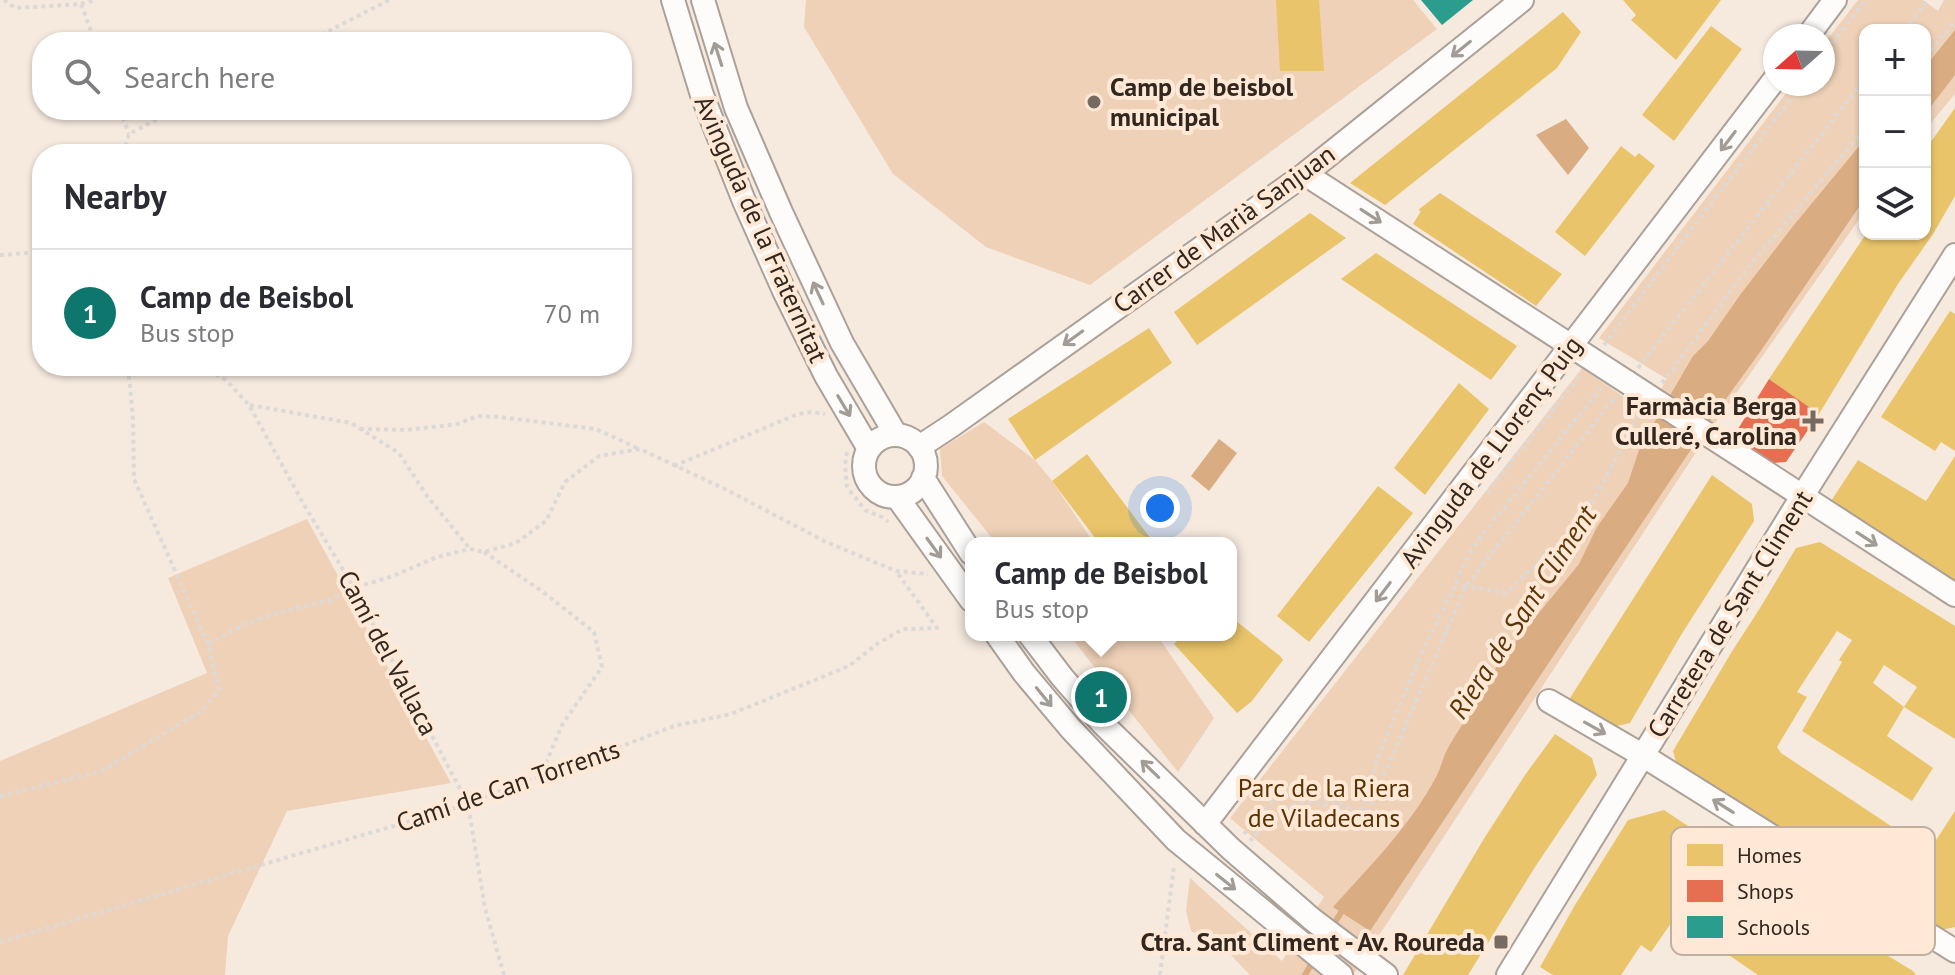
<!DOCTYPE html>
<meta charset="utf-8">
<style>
:root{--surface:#fff;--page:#f7f7f7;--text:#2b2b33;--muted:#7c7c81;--line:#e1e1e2;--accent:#0f766e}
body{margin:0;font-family:"PT Sans",sans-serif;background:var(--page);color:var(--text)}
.controls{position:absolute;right:24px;top:24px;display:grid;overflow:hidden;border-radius:16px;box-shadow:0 2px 6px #0004}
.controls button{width:72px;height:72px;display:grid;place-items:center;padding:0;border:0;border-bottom:2px solid var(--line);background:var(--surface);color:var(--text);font:40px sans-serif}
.compass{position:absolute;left:1763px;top:24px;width:72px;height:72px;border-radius:50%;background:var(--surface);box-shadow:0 2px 6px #0004;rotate:250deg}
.you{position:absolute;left:1160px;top:508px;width:28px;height:28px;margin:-20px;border:6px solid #fff;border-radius:50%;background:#1a73e8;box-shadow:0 0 0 12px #1a73e833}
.badge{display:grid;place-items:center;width:52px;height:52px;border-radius:50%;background:var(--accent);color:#fff;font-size:26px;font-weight:700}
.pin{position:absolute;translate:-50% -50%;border:4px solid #fff;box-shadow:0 2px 8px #0006}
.popup{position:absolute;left:965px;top:537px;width:272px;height:104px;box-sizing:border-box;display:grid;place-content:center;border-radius:16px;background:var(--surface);filter:drop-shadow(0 2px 6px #0005);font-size:26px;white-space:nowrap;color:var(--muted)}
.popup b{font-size:30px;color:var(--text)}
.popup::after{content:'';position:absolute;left:50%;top:100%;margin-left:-16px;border:16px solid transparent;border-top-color:var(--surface)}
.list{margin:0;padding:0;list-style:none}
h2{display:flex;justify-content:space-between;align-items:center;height:104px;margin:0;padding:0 32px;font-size:34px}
h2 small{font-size:26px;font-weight:400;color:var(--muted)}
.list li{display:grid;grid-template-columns:52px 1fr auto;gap:24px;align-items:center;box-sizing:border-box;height:128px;padding:0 32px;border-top:2px solid var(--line)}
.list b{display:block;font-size:30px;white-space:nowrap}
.list p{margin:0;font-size:26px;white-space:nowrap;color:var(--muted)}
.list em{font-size:26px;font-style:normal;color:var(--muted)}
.icon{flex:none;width:44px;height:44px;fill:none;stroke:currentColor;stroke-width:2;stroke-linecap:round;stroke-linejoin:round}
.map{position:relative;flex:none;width:1955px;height:975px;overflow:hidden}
.search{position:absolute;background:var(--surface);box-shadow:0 2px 6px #0004;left:32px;top:32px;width:600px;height:88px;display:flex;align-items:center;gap:20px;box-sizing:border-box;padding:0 28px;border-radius:32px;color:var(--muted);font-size:30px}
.panel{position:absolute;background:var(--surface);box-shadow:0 2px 6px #0004;left:32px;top:144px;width:600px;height:232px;border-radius:32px}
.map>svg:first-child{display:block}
.green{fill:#eed1b7}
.water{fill:#d9ac82}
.homes{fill:#e9c46a}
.shops{fill:#e76f51}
.schools{fill:#2a9d8f}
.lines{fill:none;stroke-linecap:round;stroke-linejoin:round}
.stream{stroke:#d9ac82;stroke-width:6}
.minor-casing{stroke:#aba198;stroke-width:26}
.path{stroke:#ddd9d6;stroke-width:4;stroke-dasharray:4 4;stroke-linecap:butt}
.minor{stroke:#fefcfa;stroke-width:22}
.minor-bridge-casing{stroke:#aba198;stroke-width:26;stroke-linecap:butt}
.minor-bridge{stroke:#fefcfa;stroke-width:22}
.oneway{stroke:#a29c97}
.poi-dot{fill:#766b62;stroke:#ffe9d6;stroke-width:3}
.labels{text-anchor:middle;stroke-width:8;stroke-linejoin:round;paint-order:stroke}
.poi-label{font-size:26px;font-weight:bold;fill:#31271e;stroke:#ffe9d6;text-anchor:end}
.street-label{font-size:26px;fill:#31271e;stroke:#ffe9d6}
.park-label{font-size:26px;fill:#583203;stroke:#ffe9d6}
.water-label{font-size:28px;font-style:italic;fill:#5c3608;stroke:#ffe9d6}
.key{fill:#ffe9d6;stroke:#c1af9f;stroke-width:2}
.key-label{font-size:22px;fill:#31271e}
</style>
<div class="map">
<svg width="1955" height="975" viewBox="0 0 1955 975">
<rect width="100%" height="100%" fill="#f6eadf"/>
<path class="green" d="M806 0H1413L1437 29 1090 285 986 247 893 174 804 27Z
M1858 0H1923L1938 11 1944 0H1955V94L1925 130V30H1865V211L1716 422 1353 975H1250L1228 952 1191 931 1186 911 1190 878 1282 961 1324 897 1230 818 1582 368 1647 413 1667 379 1599 338 1793 84H1823V45Z
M984 422 1035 460 1052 481 1094 543H996L942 476 940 449Z
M307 519 451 783 287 811 228 936 225 975H0V761L207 673 168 578Z
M1069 635H1157L1214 718 1178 772Z"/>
<path class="water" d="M1955 30V75L1925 114V67Z
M1566 119 1589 148 1568 175 1536 135Z
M1865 139V198L1760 352 1710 421 1370 931 1333 907C1369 867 1411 825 1436 777 1441 768 1443 757 1448 748 1464 719 1486 694 1498 663L1579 564 1597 527 1628 483 1640 447 1693 356 1708 341 1740 295 1794 225Z
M1219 439 1237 453 1209 491 1191 476Z"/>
<path class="homes" d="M1276 0H1319L1324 71H1280Z
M1623 0H1721L1676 60 1631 20 1636 15Z
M1563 12 1581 32 1557 68 1385 205 1350 183Z
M1711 26 1742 49 1674 141 1642 115Z
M1955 108V196L1933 234 1898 284 1819 414 1769 379 1866 234H1925V150Z
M1621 146 1635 157 1639 153 1655 166 1585 256 1555 232Z
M1440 193 1562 274 1536 306 1413 224 1421 211 1418 210Z
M1310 213 1346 238 1197 345 1174 312Z
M1376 253 1517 346 1491 380 1341 279Z
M1950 311 1955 314V451L1941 442 1935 451 1881 417Z
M1149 328 1172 363 1035 460 1008 419Z
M1459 383 1489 409 1425 495 1394 468Z
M1087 454 1154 543H1099L1052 481Z
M1955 456V581L1831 501 1858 460 1926 501Z
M1712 475 1752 504 1754 521 1681 635 1630 723 1608 728 1574 706 1570 698Z
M1378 486 1413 513 1309 642 1277 616Z
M1820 542 1955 626V739L1904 707 1917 687 1884 665 1873 683 1904 707 1887 736 1933 768 1912 801 1802 731 1842 662 1839 660 1852 640 1837 631 1797 692 1807 697 1777 747 1781 753 1891 826 1927 854 1955 811V927L1932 932 1679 773 1673 751 1731 653 1760 608 1796 548Z
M1231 617 1280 656 1283 660 1252 701 1237 713 1174 644 1182 635H1231Z
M1555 734 1592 758 1597 775 1535 867 1468 975H1403L1485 837 1525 775Z
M1664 810 1826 918 1913 971 1916 975H1758L1717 947 1722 938 1680 910 1651 952 1641 945 1621 975H1553L1540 967 1575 905 1628 820Z"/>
<path class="shops" d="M1769 379 1819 414 1786 462 1772 463 1733 437Z"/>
<path class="schools" d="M1421 0H1473L1442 25Z"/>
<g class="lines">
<path class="stream" d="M1332 927 1345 906
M1305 975 1327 937"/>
<g class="minor-casing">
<path id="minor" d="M673 0 702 95 744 201 785 293 826 376 869 449
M703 0 736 108 781 212 842 343 896 435
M1808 36 1835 0
M1305 174 1627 382
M864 466a31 31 0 1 1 62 0a31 31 0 1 1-62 0Z
M1710 436 1955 595
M919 447 951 426 1305 174 1522 0
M923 478 971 553
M897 497 971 600
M997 635 1024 673 1071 729 1176 840 1341 975
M1030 635 1062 677 1103 724 1231 849 1313 920 1386 975
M1549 701 1642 755 1955 951
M1205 824 1775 79
M1508 975 1803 495 1955 255"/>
</g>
<path class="path" d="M4 0 15 8 81 4 95 42
M81 4 96 0
M1904 30 1928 0
M307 42 389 0
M1823 56 1866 0
M1925 57 1955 21
M120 110 129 134
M123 154 129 134 175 110
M0 255 42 252
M1604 345 1802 84
M202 366 227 381 249 405 303 503 354 588 468 804 485 908 504 975
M1638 368 1865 79
M1662 383 1746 270 1865 128
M250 405 351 423 399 453 427 496 470 549
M360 429 406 430 458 424 477 416 500 417 596 429 637 448
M847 452 845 465 847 487 865 510 882 517 888 522
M674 466 798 414 811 412 825 414
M1487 493 1581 375
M484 552 543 592 594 632 602 667 562 725 541 775
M1456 582 1466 586 1506 593 1585 517 1640 412
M208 644 245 624 277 613 330 600 354 588 393 576 437 557 470 549 484 552 516 543 546 521 565 482 599 456 640 449 729 491 826 542 896 571 928 574
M0 796 101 771 200 712 219 691 208 644 202 631 134 479 133 418 128 366
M1244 834C1253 823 1263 807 1275 800 1296 787 1337 801 1357 812L1362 809 1378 757 1422 652 1451 594 1463 565 1479 539 1601 388
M1250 841C1266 824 1282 803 1308 802 1320 801 1344 813 1357 817L1363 816 1368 812 1466 586 1615 397
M0 942 468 804 522 782 560 770 674 726 731 714 849 666 877 644 903 629 937 628 896 571
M1160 975 1174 866"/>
<use href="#minor" class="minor"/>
<g class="minor-bridge-casing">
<path id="minor-bridge" d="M1627 382 1710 436"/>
</g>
<use href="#minor-bridge" class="minor-bridge"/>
</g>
<defs><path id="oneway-shaft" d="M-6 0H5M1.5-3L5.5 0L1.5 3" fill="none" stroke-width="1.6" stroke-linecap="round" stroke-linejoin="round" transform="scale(2)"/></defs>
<g class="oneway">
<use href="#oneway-shaft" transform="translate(1461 49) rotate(141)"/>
<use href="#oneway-shaft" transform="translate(718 54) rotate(-108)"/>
<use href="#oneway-shaft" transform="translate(1728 141) rotate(127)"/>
<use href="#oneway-shaft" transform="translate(1371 216) rotate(33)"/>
<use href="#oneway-shaft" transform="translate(818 293) rotate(-115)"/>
<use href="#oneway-shaft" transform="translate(1073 338) rotate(144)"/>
<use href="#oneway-shaft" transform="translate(844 406) rotate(59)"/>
<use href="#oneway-shaft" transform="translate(1867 539) rotate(33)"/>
<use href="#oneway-shaft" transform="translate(934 548) rotate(54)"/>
<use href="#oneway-shaft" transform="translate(1383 592) rotate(127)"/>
<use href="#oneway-shaft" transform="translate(1044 697) rotate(51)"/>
<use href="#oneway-shaft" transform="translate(1595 728) rotate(29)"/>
<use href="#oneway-shaft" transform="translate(1150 769) rotate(-136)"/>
<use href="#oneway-shaft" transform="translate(1723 806) rotate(-148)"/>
<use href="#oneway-shaft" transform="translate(1226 882) rotate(39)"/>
</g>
<g class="poi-dot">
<circle cx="1094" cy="102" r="8"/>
<path d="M1809 409h8v8h8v8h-8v8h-8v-8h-8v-8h8z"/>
<rect x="1493" y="934" width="16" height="16" rx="4"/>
</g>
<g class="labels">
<g class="poi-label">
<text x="1110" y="96" text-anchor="start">Camp de beisbol<tspan x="1110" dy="30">municipal</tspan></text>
<text x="1797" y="415">Farmàcia Berga<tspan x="1797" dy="30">Culleré, Carolina</tspan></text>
<text x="1485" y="951">Ctra. Sant Climent - Av. Roureda</text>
</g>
<g class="street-label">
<text transform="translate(761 229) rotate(66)" y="9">Avinguda de la Fraternitat</text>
<text transform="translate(1224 229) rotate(-36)" y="9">Carrer de Marià Sanjuan</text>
<text transform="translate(1491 452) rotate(-53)" y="9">Avinguda de Llorenç Puig</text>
<text transform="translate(1730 614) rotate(-58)" y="9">Carretera de Sant Climent</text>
<text transform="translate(388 653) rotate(62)" y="9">Camí del Vallaca</text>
<text transform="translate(508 786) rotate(-19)" y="9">Camí de Can Torrents</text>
</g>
<g class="park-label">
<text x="1324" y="797">Parc de la Riera<tspan x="1324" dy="30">de Viladecans</tspan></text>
</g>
<g class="water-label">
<text transform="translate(1522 612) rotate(-57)" y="10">Riera de Sant Climent</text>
</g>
</g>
<rect x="1671" y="827" width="264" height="128" rx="12" class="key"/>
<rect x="1687" y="844" width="36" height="22" fill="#e9c46a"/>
<rect x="1687" y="880" width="36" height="22" fill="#e76f51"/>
<rect x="1687" y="916" width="36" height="22" fill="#2a9d8f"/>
<g class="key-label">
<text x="1737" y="863">Homes</text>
<text x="1737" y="899">Shops</text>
<text x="1737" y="935">Schools</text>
</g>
</svg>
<div class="controls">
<button>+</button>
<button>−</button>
<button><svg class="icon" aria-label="layers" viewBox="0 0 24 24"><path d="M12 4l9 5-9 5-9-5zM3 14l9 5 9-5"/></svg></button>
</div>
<svg class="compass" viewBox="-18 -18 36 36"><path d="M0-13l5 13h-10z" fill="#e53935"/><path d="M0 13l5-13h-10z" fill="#7c7c81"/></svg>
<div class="you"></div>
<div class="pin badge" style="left:1101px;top:697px">1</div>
<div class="popup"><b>Camp de Beisbol</b>Bus stop</div>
<div class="search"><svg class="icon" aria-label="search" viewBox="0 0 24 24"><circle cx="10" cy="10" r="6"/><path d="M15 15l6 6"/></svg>Search here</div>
<section class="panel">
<h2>Nearby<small></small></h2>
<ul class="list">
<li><span class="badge">1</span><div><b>Camp de Beisbol</b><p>Bus stop</p></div><em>70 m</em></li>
</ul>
</section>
</div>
